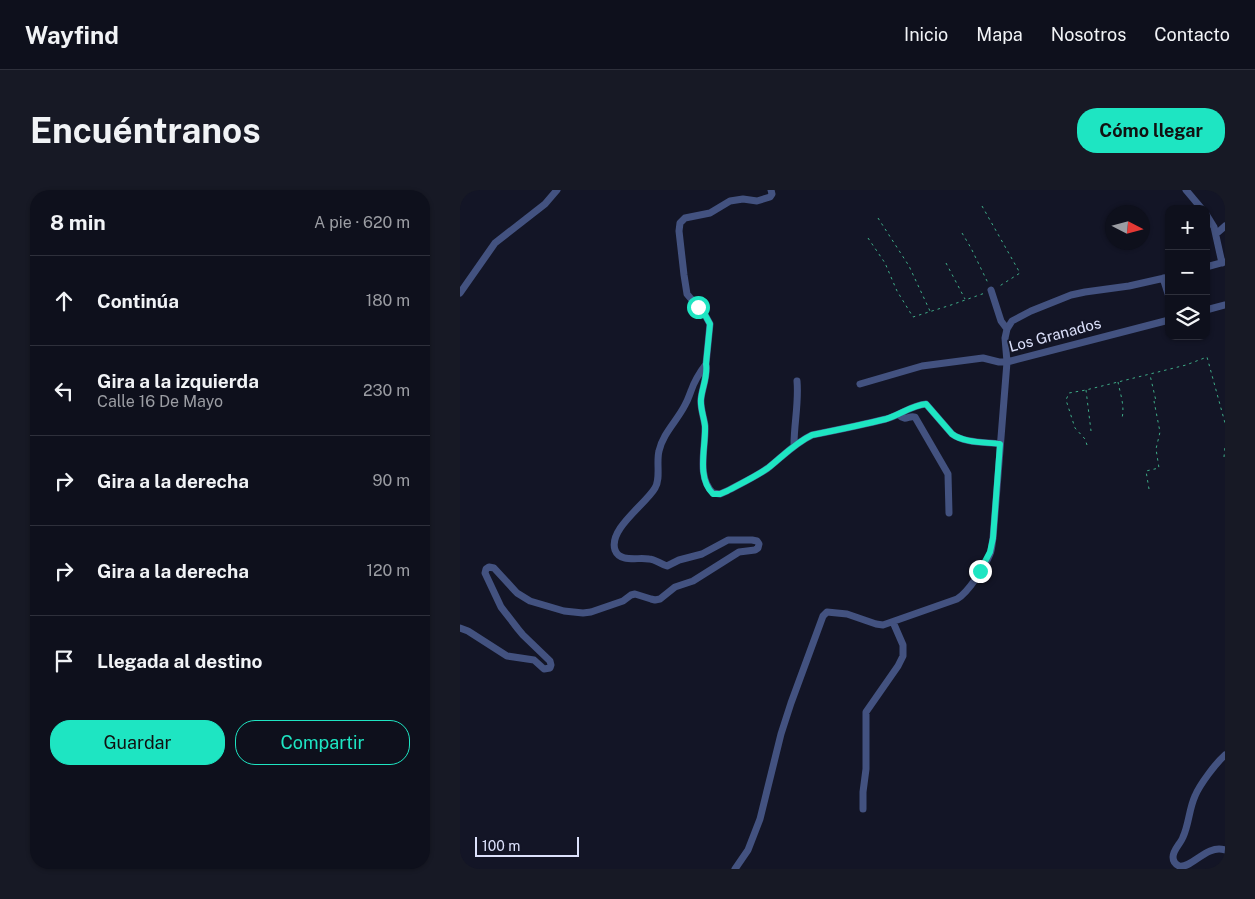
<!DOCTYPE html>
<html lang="es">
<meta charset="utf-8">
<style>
:root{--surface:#0e101c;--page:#171925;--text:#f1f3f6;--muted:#9b9da3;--line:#2e303b;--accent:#1ee5c2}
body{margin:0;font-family:"Public Sans",sans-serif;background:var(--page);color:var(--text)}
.controls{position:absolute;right:15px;top:15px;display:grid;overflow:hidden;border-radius:10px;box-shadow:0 1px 4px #0004}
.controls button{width:45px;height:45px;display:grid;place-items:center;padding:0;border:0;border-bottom:1px solid var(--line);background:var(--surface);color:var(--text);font:25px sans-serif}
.compass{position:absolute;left:645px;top:15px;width:45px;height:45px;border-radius:50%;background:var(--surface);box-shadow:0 1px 4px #0004;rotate:96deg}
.scale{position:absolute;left:15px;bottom:12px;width:104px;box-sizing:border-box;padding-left:5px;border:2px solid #dce1fb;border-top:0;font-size:14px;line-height:18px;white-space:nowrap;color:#dce1fb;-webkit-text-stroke:4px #131526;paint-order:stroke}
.stop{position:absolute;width:15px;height:15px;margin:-11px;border:4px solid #1ee5c2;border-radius:50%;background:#fff}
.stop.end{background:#1ee5c2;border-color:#fff;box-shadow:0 1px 5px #0008}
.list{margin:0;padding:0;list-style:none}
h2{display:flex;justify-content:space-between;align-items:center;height:65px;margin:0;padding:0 20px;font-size:21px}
h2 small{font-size:16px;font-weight:400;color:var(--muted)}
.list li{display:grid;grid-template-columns:32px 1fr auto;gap:15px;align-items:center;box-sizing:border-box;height:90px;padding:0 20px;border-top:1px solid var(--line)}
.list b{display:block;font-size:19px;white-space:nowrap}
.list p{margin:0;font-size:16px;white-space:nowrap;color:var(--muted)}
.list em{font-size:16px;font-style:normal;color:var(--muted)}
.actions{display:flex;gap:10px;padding:15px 20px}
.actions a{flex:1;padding:11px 0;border:1px solid var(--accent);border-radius:20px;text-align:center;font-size:18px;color:var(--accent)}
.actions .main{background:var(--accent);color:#111}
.icon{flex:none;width:28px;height:28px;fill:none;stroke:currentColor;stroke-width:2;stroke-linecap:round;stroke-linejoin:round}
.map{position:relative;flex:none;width:765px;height:679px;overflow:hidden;border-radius:20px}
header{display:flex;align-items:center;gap:30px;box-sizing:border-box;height:70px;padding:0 25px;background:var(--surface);border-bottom:1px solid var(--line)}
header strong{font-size:24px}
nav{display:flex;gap:28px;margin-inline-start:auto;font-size:18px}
.intro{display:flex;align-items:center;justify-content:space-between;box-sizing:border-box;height:120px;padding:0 30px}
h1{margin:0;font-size:35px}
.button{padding:12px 22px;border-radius:20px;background:var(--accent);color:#111;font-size:18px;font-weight:700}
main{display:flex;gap:30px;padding:0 30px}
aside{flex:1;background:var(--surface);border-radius:20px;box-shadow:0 1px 4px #0004}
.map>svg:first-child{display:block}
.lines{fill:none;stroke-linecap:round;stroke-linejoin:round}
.path{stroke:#3ead88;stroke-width:1;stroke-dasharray:2.5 4;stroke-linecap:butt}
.minor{stroke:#435280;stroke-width:7}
.route{stroke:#1ee5c2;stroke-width:6}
.labels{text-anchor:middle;stroke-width:4;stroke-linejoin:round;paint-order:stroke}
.street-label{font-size:15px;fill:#dce1fb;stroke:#131526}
</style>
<header>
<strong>Wayfind</strong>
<nav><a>Inicio</a><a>Mapa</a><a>Nosotros</a><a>Contacto</a></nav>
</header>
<div class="intro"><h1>Encuéntranos</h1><a class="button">Cómo llegar</a></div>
<main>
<aside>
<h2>8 min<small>A pie · 620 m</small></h2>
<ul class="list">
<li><svg class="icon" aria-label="ahead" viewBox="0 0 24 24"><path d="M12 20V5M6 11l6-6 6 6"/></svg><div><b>Continúa</b></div><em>180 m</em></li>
<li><svg class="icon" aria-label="left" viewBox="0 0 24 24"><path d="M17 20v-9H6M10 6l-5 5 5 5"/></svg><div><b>Gira a la izquierda</b><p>Calle 16 De Mayo</p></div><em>230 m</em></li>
<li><svg class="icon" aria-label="right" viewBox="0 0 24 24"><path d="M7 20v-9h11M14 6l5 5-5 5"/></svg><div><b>Gira a la derecha</b></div><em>90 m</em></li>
<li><svg class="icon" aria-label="right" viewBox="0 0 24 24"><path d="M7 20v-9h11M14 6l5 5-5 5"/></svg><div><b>Gira a la derecha</b></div><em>120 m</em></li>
<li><svg class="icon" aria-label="arrive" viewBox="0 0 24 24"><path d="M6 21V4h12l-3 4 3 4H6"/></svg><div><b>Llegada al destino</b></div></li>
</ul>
<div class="actions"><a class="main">Guardar</a><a>Compartir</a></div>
</aside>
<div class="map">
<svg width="765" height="679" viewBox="0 0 765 679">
<rect width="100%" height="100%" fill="#131526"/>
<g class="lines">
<path class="path" d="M522 16 560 83 538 97
M418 28 449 76 470 121
M502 43 511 58 528 93
M408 48 425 73 437 101 453 127 491 115 525 103
M486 73 505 109
M658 192C660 203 665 216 662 228
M626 200 631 241
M627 255 625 249 615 238 606 210 609 203 626 200 726 175 747 167 765 233
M764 267 765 257
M689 299 686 281 699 278 696 259 700 242 694 211H696L690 185"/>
<path class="minor" d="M311 0 312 4 310 7 297 11 283 9 270 11 250 23 225 28 220 33 219 41 224 85 227 104 238 117 244 123 250 134 246 174C248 186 242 198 241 209 240 218 244 227 245 236 246 257 236 287 253 303L260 304 267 301C280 294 295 287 308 278 323 266 335 253 352 245 377 240 402 235 426 229 440 225 452 215 466 214L492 244C504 253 525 252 540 254
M726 0 742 19
M746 24 754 37 762 73
M756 44 765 36
M746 77 765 72
M703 88 709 107
M531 100 541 131 547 139
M0 103 35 53 85 14 97 0
M746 120 765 115
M400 194 462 176 523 168 539 172H547L709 130
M439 225C446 232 448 225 455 227L488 284 489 323
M334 255C334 233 339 213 337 191
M0 438 8 441 47 466 74 470 84 479 90 478 91 475 90 471 63 445 58 439 41 417 25 383 26 379 29 377 34 378 57 403 70 411 104 421 123 423 131 422 163 411 171 405 175 404 191 409 195 410 200 409 215 397 233 391 279 362 295 360 298 358 299 354 297 351 292 350H268L242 364 219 370 207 376C200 374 195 369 189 369 178 367 160 373 155 360 148 339 186 314 195 298 201 289 196 272 199 261 203 243 217 231 225 215 228 210 229 206 231 201 234 192 240 182 246 174
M765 565C756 573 740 594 735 606 729 619 729 634 723 647 721 653 713 660 713 667 713 671 715 674 719 676 732 679 746 654 765 660
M403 619V602L406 579V522L438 476 443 466V455L433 432
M275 679 288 660 300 629 321 544 331 513 363 426 367 422 387 424 416 434 423 435 497 409C508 403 525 376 530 364 532 359 532 353 533 348L547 172 545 148 547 139 552 131 571 121 611 105 625 102 669 96 709 87
M761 679 765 673"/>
</g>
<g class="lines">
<path class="route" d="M238 117 244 123 250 134 246 174C248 186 242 198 241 209 240 218 244 227 245 236 246 257 236 287 253 304H260L267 301C280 294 295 287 308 278 323 266 335 253 352 245 377 240 402 235 426 229 440 225 452 215 466 214L492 244C504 253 525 252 540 254L533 348 530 362 520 381"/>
</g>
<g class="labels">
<g class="street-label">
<text transform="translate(595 145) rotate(-15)" y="5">Los Granados</text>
</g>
</g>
</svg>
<div class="controls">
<button>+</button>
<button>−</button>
<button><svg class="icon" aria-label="layers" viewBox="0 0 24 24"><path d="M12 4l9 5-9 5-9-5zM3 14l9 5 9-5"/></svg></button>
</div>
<svg class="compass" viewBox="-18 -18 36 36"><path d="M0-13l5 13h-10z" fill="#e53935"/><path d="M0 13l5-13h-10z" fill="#9b9da3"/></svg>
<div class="scale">100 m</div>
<div class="stop" style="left:238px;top:117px"></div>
<div class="stop end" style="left:520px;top:381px"></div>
</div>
</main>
